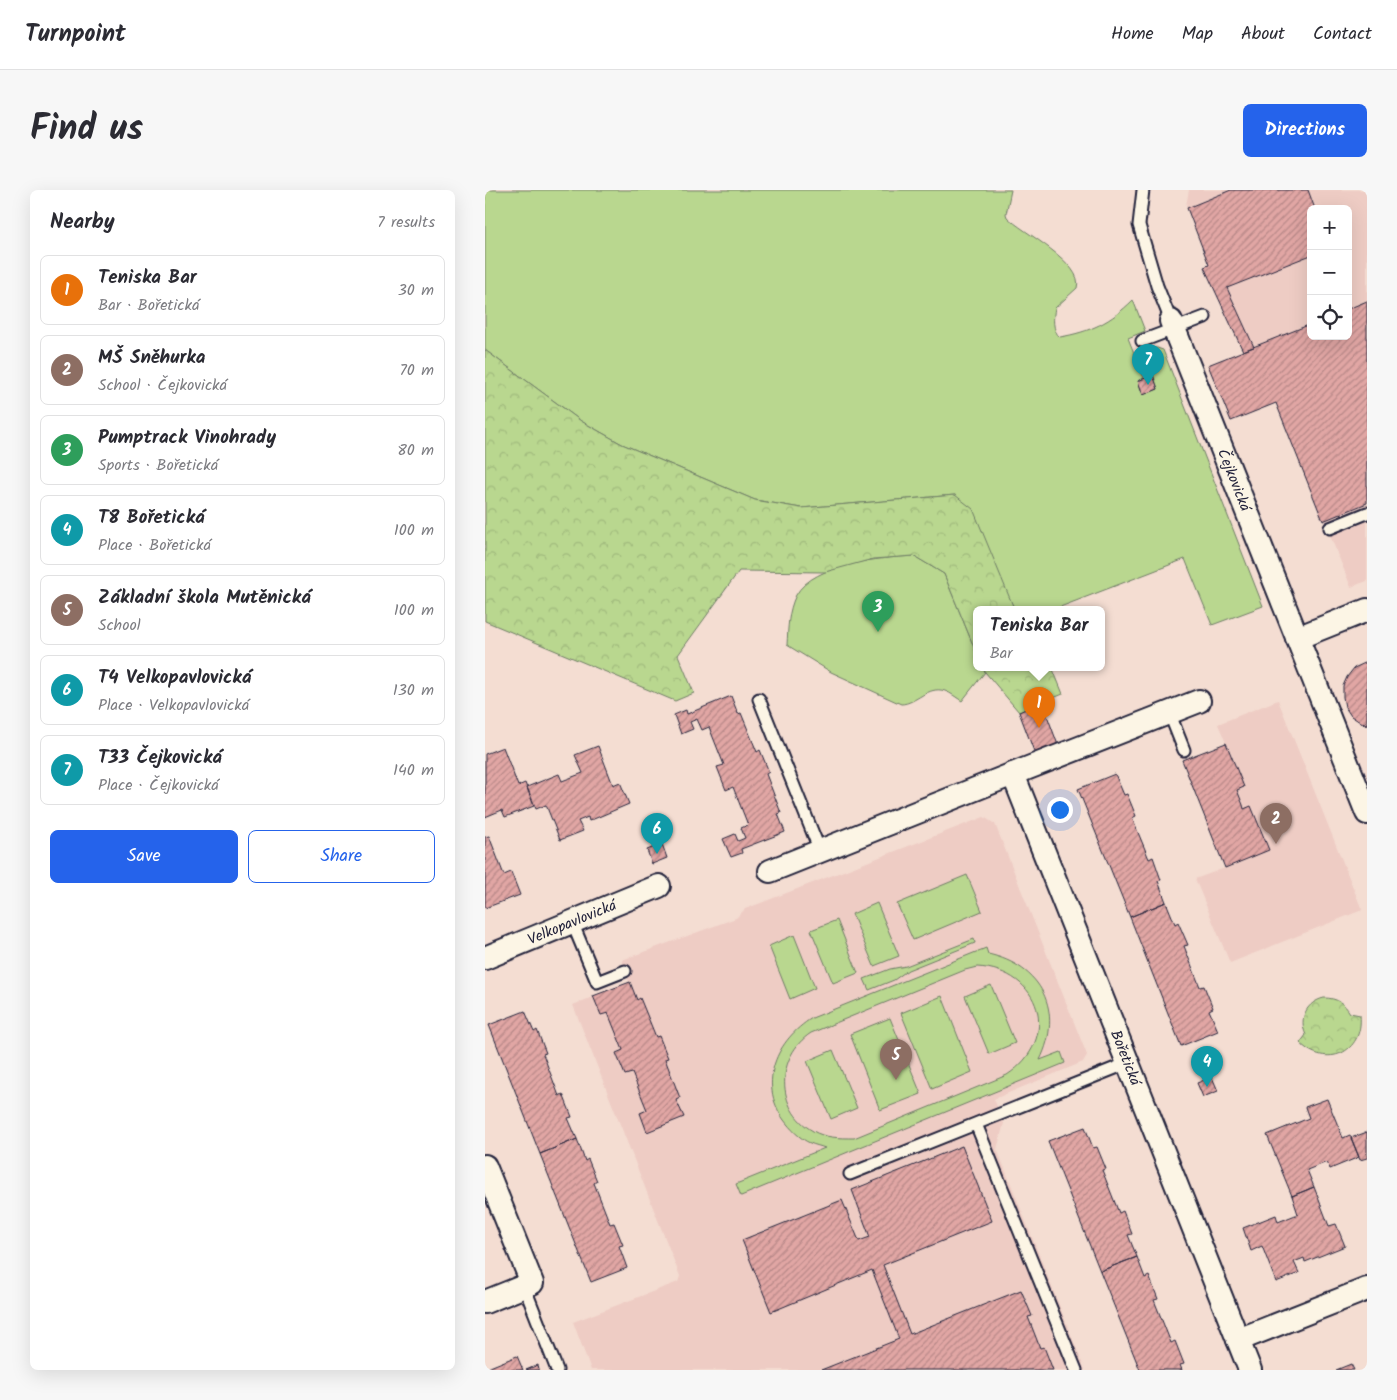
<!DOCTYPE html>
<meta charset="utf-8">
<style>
:root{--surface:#fff;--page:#f7f7f7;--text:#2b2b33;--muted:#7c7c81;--line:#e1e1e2;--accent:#2563eb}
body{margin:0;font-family:Kalam,sans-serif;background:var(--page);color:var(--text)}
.controls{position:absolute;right:15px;top:15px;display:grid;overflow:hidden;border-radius:8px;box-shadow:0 5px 20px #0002}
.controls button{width:45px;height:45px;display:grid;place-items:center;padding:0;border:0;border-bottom:1px solid var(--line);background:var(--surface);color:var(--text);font:25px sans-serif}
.you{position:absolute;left:574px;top:619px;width:18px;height:18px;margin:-12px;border:4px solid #fff;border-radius:50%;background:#1a73e8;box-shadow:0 0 0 8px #1a73e833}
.badge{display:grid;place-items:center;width:32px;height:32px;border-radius:50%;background:var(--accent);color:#fff;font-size:16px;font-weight:700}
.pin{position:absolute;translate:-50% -41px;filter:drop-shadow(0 1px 2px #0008)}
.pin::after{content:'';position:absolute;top:26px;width:18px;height:15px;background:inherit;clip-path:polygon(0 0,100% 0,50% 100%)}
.popup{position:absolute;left:488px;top:416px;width:132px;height:65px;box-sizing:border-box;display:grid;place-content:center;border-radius:8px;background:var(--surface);filter:drop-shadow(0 1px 4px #0005);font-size:16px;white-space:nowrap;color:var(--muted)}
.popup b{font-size:19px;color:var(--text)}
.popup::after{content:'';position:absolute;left:50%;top:100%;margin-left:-10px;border:10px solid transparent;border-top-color:var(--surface)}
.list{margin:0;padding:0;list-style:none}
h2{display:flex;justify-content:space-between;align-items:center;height:65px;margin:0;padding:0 20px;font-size:21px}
h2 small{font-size:16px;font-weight:400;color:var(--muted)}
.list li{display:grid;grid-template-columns:32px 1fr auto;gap:15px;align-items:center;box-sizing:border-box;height:70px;margin:0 10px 10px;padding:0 10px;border:1px solid var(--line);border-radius:8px}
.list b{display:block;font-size:19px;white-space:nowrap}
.list p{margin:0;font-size:16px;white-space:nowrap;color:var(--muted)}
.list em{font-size:16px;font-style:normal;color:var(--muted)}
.actions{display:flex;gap:10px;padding:15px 20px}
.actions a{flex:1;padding:11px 0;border:1px solid var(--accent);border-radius:8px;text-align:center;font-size:18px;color:var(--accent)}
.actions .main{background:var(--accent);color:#fff}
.icon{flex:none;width:28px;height:28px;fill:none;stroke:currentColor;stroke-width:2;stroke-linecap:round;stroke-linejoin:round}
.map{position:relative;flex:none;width:882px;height:1180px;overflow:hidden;border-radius:8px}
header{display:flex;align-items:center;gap:30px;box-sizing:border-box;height:70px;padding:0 25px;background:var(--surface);border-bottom:1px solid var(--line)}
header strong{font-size:24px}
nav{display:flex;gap:28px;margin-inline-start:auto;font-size:18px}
.intro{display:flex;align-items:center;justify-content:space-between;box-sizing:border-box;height:120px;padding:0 30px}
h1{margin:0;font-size:35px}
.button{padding:12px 22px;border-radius:8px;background:var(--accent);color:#fff;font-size:18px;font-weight:700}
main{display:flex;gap:30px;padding:0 30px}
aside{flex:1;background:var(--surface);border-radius:8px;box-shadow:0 5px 20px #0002}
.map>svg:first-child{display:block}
.built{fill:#eeccc4;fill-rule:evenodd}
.grass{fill:#b9d78f;stroke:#6e7c65;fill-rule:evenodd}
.park{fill:url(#park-crowns);stroke:#6e7c65}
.building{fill:url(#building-hatch);stroke:#22223b}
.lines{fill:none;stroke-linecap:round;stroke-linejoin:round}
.lane-casing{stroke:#22223b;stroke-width:15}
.street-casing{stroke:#22223b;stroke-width:26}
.lane{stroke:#fcf5e5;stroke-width:11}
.street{stroke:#fcf5e5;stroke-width:22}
.labels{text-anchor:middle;stroke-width:4;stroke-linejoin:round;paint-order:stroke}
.street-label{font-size:15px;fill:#22223b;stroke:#fcf5e5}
</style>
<header>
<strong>Turnpoint</strong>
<nav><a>Home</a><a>Map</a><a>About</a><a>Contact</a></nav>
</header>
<div class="intro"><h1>Find us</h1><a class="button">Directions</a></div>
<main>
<aside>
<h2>Nearby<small>7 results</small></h2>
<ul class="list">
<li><span class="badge" style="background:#e8710a">1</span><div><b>Teniska Bar</b><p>Bar · Bořetická</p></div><em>30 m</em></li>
<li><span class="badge" style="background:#8d6e63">2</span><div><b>MŠ Sněhurka</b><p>School · Čejkovická</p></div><em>70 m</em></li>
<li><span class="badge" style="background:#2e9e5b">3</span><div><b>Pumptrack Vinohrady</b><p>Sports · Bořetická</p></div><em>80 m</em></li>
<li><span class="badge" style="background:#0f9aa8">4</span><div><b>T8 Bořetická</b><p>Place · Bořetická</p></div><em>100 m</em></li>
<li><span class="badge" style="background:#8d6e63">5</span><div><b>Základní škola Mutěnická</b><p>School</p></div><em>100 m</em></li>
<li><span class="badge" style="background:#0f9aa8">6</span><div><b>T4 Velkopavlovická</b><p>Place · Velkopavlovická</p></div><em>130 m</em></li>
<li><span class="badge" style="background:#0f9aa8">7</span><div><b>T33 Čejkovická</b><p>Place · Čejkovická</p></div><em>140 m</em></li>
</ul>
<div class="actions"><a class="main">Save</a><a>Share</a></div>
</aside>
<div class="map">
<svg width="882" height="1180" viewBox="0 0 882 1180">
<defs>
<pattern id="park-crowns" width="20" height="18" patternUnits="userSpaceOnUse" patternTransform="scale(1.25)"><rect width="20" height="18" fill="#b9d78f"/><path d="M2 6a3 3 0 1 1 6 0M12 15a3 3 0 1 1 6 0" fill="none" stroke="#9fb87c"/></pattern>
<pattern id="building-hatch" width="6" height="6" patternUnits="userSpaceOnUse" patternTransform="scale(1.25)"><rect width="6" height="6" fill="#e1a6a4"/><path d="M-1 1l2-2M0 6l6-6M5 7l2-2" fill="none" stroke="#b68787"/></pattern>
</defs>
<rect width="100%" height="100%" fill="#f4ddd2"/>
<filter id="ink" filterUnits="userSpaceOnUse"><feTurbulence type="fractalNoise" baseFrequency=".02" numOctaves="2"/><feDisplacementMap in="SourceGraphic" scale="10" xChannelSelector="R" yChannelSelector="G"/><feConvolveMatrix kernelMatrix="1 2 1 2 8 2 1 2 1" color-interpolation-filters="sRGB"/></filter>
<g filter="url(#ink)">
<path class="built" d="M704 0H882V391L866 397 791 213 746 231 723 175 758 160 719 77 724 74 701 16ZM826 19H863V146H826Z
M793 510 877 720 745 773 710 689 740 678 697 570 741 553 733 534Z
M499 627 510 634 602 865 598 872 509 909 519 933 512 959 600 1180H106L88 1132 193 1092 195 1086 88 815 144 792 137 770 251 728 260 719Z"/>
<path class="grass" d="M0 0H526L521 24 522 27C537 42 600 74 592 98L570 118C568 127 567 141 575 147 605 142 626 132 648 110L660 141 643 148 659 188 653 191 658 205 673 199 668 185 666 186 656 158 665 155 667 158H672L678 160 778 416 727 435 700 369 570 419H533L528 416 470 305 316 318 270 310 137 254 96 231 0 160Z
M429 366 459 384 491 462 492 477H498L500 482 477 511C472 508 466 503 460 501 443 495 431 514 416 514L346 482 302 455C303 438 303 421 311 405 329 373 396 368 429 366Z
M482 685 497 721 428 750 412 714Z
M392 713 414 766 389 776 367 724Z
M352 730 373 783 348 793 326 740Z
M309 745 330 798 305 809 284 756Z
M489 749 490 753 423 780 409 790 384 800 379 789 405 779 421 776Z
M501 758 503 764C557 776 579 821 555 870L576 862 580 873 256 1006 251 994 340 958C335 956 329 955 325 953 315 949 305 938 299 930 272 892 292 850 327 828ZM492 777C556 780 577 849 522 885L369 948C355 948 340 948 328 941 290 919 291 866 326 843L480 780Z
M506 795 530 853 504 864 480 806Z
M457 806 487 882 447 899 416 823Z
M405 828 436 904 395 920 365 844Z
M348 860 372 918 346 929 322 871Z"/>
<path class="park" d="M0 160 96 231 137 254 270 310 316 318 470 305 488 319 528 416 533 419H492L491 462 459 384 429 366 388 369 340 382 254 381 193 465 209 503 190 511 0 431Z
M498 477H567L578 504 534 522 500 482Z
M839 808C852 808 859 813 865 823L875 825C879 863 841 879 815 853L821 845C813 828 822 812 839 808Z"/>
<path class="building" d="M746 0H823L830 19H826V65L742 98 769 157 758 161 719 77 724 75 702 18Z
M882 111V313L838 331 791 213 746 231 723 175 826 134V146H863V119Z
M668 185 673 199 658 205 653 191Z
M882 472V535L875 532 866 526 860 517 858 507V496L862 487 869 478Z
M246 506 253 524 256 523 272 562 275 560 284 582 281 584 296 623 293 624 300 642 256 659 257 663 246 667 238 649 250 644 253 651 260 648 256 638 263 635 248 597 241 600 232 577 239 575 224 537 217 540 212 529 205 532 208 539 196 544 189 525 201 520 202 524Z
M557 512 573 555 550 564 534 522Z
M741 553 759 597 752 600 758 615 759 619 766 616 784 660 740 678 697 570Z
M113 556 128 595 135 592 144 614 104 631 103 627 93 631 98 641 75 650 61 615 51 619 42 597 74 584 77 591 98 583 90 565Z
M18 557 33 596 40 593 49 616 20 627 17 620 0 627V564Z
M630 584 639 605 642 604 651 626 647 628 664 669 668 667 676 690 673 691 681 712 645 727 593 599Z
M4 646 19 685 26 682 35 705 0 718V647Z
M177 654 182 668 167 674 162 660Z
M681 712 690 734 693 732 703 755 699 756 715 797 719 796 728 818 724 820 733 841 696 856 645 727Z
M145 792 152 810 155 808 171 847 174 846 183 868 180 869 195 908 191 910 199 927 162 942 155 923 162 920 147 883 140 885 131 863 138 860 123 823 116 825 108 806Z
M40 821 49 842 52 840 61 863 58 864 74 906 78 904 87 927 83 928 92 949 55 964 4 835Z
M727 887 733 901 718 907 712 893Z
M842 909 858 948 865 945 874 967 845 979 842 972 822 980 829 997 807 1006 782 945 824 928 820 917Z
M600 937 608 958 612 957 621 979 617 980 634 1023 638 1021 647 1044 643 1045 652 1067 615 1081 563 951Z
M882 942V968L875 970 866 948Z
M92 949 100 971 103 969 112 991 109 993 125 1034 129 1033 138 1055 134 1056 142 1078 106 1092 55 964Z
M477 956 507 1031 398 1075 425 1144 536 1100 547 1126 543 1127 555 1158 559 1157 568 1180H336L414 1149 387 1080 286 1122 257 1050 357 1010 374 1051 385 1047 367 1000Z
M829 997 844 1036 851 1034 860 1056 820 1072 819 1068 809 1072 814 1083 791 1092 777 1056 766 1061 758 1038 791 1025 793 1032 813 1024 807 1006Z
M652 1067 660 1088 664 1086 673 1109 669 1110 686 1153 690 1151 699 1174 695 1175 697 1180H655L615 1081Z
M32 1166 38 1180H0V1179Z
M866 1174 869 1180H851Z
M53 1175 54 1180H41Z"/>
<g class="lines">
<g class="lane-casing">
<path id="lane" d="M658 0 654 35 672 96 686 131
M657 151 720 127
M845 338 882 323
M274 509 335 661
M684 522 699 560
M87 732 112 792 140 781
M491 934 591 1180
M365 984 643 873
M39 1096 72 1180"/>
</g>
<g class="street-casing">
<g id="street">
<path id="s1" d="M686 131 882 623"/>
<path d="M812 448 882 420"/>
<path id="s2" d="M714 511 528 584 765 1180"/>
<path d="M285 681 528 584"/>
<path id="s3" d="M0 768 174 696"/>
<path d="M0 976 47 1093 0 1112"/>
<path d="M753 1150 882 1099"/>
</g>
</g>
<use href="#lane" class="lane"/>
<use href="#street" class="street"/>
</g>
</g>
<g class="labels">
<g class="street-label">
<text dy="5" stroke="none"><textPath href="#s1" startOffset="171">Čejkovická</textPath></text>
<text dy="5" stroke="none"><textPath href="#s3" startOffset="94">Velkopavlovická</textPath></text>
<text dy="5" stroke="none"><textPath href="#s2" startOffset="505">Bořetická</textPath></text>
</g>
</g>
</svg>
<div class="controls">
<button>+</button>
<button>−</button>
<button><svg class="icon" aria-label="locate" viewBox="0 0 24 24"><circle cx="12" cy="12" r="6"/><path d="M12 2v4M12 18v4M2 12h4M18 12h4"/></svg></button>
</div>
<div class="you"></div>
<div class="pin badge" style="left:554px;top:538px;background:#e8710a">1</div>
<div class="popup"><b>Teniska Bar</b>Bar</div>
<div class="pin badge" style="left:791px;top:654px;background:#8d6e63">2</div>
<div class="pin badge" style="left:393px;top:442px;background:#2e9e5b">3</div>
<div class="pin badge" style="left:722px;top:897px;background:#0f9aa8">4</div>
<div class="pin badge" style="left:411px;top:890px;background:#8d6e63">5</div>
<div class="pin badge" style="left:172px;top:664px;background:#0f9aa8">6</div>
<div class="pin badge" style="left:663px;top:195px;background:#0f9aa8">7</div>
</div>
</main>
